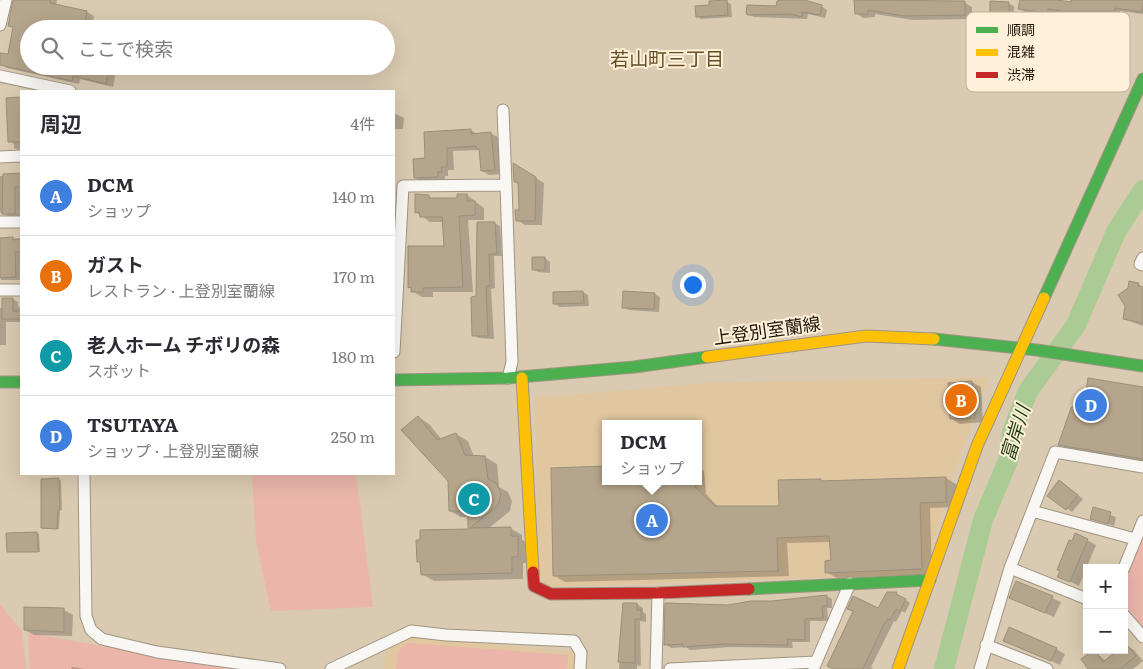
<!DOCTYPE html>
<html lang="ja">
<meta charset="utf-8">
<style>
:root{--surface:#fff;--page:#f2f2f3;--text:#2b2b33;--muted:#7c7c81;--line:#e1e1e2;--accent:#1a73e8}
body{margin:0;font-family:Literata,"Noto Sans JP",serif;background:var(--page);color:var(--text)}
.controls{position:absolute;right:15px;bottom:15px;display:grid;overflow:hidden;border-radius:0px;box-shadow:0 5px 20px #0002}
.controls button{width:45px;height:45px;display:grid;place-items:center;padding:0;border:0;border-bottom:1px solid var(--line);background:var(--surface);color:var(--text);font:25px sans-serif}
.you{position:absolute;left:692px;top:284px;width:18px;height:18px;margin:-12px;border:4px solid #fff;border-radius:50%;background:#1a73e8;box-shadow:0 0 0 8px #1a73e833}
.badge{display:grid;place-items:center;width:32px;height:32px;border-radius:50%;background:var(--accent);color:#fff;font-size:16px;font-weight:700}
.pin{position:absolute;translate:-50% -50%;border:2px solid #fff;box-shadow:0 1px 5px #0006}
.popup{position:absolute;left:602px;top:420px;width:100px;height:65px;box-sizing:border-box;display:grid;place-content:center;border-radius:0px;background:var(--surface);filter:drop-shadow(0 1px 4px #0005);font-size:16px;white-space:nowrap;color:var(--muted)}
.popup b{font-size:19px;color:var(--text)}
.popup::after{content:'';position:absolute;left:50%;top:100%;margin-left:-10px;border:10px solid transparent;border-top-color:var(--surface)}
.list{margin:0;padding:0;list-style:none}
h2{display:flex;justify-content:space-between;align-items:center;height:65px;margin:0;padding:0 20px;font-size:21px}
h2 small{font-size:16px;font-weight:400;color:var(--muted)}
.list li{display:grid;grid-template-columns:32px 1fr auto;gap:15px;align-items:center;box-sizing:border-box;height:80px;padding:0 20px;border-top:1px solid var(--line)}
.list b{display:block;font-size:19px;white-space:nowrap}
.list p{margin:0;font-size:16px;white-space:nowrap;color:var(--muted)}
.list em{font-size:16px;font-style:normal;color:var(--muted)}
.icon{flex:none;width:28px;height:28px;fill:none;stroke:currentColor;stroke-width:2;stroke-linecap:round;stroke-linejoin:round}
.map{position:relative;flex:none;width:1143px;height:669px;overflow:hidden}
.search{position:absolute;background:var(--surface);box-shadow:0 5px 20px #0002;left:20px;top:20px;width:375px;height:55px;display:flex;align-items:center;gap:12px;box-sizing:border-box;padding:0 18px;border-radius:28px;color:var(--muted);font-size:19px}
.panel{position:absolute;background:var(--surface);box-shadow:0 5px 20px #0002;left:20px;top:90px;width:375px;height:385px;border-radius:0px}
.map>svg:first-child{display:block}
.built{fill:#e0c79f;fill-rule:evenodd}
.green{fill:#ebb5aa}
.shadow{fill:#0003}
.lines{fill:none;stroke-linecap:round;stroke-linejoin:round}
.river{stroke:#abcb94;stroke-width:20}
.building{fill:#b5a58c;stroke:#9a8f7b}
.street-casing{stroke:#a09481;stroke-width:13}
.fast-casing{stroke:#a09481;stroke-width:13}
.slow-casing{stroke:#a09481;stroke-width:13}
.jam-casing{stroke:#a09481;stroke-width:13}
.street{stroke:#f9f7f3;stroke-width:11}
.fast{stroke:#4caf50;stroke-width:11}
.slow{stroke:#ffc107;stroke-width:11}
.jam{stroke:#c62828;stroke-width:11}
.labels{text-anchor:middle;stroke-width:4;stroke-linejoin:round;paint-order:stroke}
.street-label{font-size:18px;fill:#1f1504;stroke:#fff0da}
.neighbourhood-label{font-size:19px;fill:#674e25;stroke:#fff0da}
.water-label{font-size:19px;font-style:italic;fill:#1d3e10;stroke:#fff0da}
.key{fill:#fff0da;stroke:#bcae9a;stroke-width:1}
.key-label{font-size:14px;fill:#1f1504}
</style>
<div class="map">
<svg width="1143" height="669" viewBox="0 0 1143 669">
<rect width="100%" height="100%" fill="#d9cab1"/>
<path class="built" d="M989 377 954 472 924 574 551 587 544 584 539 576 535 395 551 397 705 383ZM606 424H698V481H606Z
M410 637 574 652V669H384L386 647Z"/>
<path class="green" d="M252 474H356L373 607 271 611 256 541Z
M1143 530V628L1124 603V576Z
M0 604 22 632 26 669H0Z
M28 633 232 669H30Z
M409 643 568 655 567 669H396L398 650Z"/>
<path class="shadow" d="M13 0H57L56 5 87 12 94 16 91 29H41L46 22 16 29 9 25Z
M782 0 821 6 827 10 825 18 808 14 807 19 754 17 748 14 778 7Z
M856 0H886L909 4 965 3 972 7V19L913 20 875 14V17L863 18 856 13Z
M1021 0 1073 4V0H1143V14L1120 11V14L1054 12 1053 16 1025 12 1020 9Z
M727 2 731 4 732 17 701 19 697 16Z
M1008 3 1014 6V15H997L992 12Z
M9 56 29 66H117L113 87 80 79 79 84 7 68 0 64Z
M7 99H21V151L14 148V144L9 141Z
M394 113 404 118 403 129H394Z
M471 130 477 134 490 133 498 137 502 174 489 175 482 171 479 150 453 151 454 170H448V176H445V181L422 182 415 178 427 160Z
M514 165 544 183 542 225H525L517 220 520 211 519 184 515 182Z
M21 175V217H10L0 212V176Z
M467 195 484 208V220H468L473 292H433V297H422L412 291 410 287 445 247 443 222H430L416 212 428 196 435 200H459Z
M494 223 500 226 502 256H494L495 288 491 289 494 339 479 338 473 335 477 298Z
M21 238V280H1L0 239Z
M545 258 550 262V273L538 272 533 269Z
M1138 284 1143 287V326L1124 319Z
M583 292 588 295 589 306 560 307 555 304Z
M654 294 660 297 659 312 629 310 624 307Z
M13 299 18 302V307H21V322H6V345H0V308H4Z
M972 382 981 387 983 422 960 424 952 419Z
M1143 388V463L1071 451 1059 444Z
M418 417 429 424 442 440 456 434 468 441 474 457H485L497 464 499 487 508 492 512 501 510 511 489 528H510L522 535V540L529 544V563H523V579L434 581 422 574V563L418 561 469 530V517H461L450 511 449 480Z
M698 467 704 471 706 494 719 508 780 507 779 482 946 478 956 484 957 507 930 508 932 574 837 578 826 572 832 561 831 542 787 543 789 576 565 582 555 576 606 481H698Z
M59 479 61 481 62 510H60L59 529H44L42 528Z
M1065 485 1083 499 1072 512 1049 495Z
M1093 509 1116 517 1114 526 1091 518Z
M37 533 39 534 40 552 8 551Z
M1087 540 1096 545 1079 586 1059 576Z
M896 593 910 603 905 613 902 611 896 622 894 621 871 667 873 669H835L878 610Z
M827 596 832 599V608H827L828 621H810V642H792L793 648 730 647 690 650 686 647 671 648 665 644 728 606Z
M1052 598 1061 602 1054 617 1019 602Z
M637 604 643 608V612L646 614V622L640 621 641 666 637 665V669H619L624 605Z
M64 610 73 615 72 636 34 635 25 630Z
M1005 640 1056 649 1065 654 1060 665Z
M1126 645 1134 650 1143 661 1133 669H1090L1094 651 1106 661 1124 650Z
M72 667 85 669H71Z"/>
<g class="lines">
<path class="river" d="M944 669 983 520 1009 458 1012 432 1028 391 1076 325 1116 232 1143 190"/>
</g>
<path class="building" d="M13 0H50V3L87 11 84 29H29V66H110L106 84 73 76 72 81 0 65V53L8 54 13 27 8 26Z
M727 0 728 15 696 17 695 6 709 5V1Z
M781 0H804L822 5 820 15 802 12V17L791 14 747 15 746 13 747 5 776 6 777 1Z
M854 0 965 1V15L904 16 868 10V14H855Z
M1020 0H1057L1071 2V0H1143V3L1142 12 1115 8V11H1061L1048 9V13L1018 9Z
M990 1 1009 2V13H990Z
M21 97V142H8L6 98Z
M471 129V134L491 132 495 170 481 171 479 149H477L476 146 447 148V167H441L442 172H438V177L414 178 413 159 425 158 424 132Z
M513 163 536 177 535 221H516L515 210H519L518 182H514Z
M21 173V187H15V214H2L3 174Z
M415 194 429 195V198H457V194H467V201H475V215L459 216 463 287 423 288V292H411V287L408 288V246H444L442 217H420L419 212 415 213Z
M477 222H495L497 254H489L490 286H486L488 336H472L471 297 476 296Z
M13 237V240L21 239V252H15L16 277 0 278V238Z
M532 257H545V270H532Z
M1129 281 1139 283 1138 286 1143 287V323L1123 319 1125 306 1118 295 1128 288Z
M583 291 584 303 553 304V292Z
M623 291 655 293 654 309 622 308Z
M2 298H13V311H21V319H2Z
M1088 378 1143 387V459L1058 445 1071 408 1085 398Z
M972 381 975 418 950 419 948 383Z
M418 416 437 440 456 433 465 455 485 456 488 479 497 484 501 494 498 505 470 528 511 527V536H518V557H512V573L421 575 420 562H417L416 540H420V530L468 529V511H449L448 481 401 430Z
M606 466V481H695V487L715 506H779L778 480 821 479V481L946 477V502L920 503 922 569 825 573V561L831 560 829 536 777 538 778 571 553 576 551 468Z
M59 478 60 510H58L57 529 41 528V479Z
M1059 480 1078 495 1066 510 1047 496Z
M1093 507 1111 512 1108 524 1090 519Z
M37 532 38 552H7L6 533Z
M1075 533 1088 539 1070 582 1057 577 1060 571 1057 570 1069 540 1072 541Z
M1016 581 1053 596 1045 613 1009 598Z
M887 592H897L896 594 906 599 900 611 896 609 890 620 888 619 884 624 863 669H833L827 666 853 611 847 609 853 596 878 608Z
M827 595V606H822L823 618 805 619V640L787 639 788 645 724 644 683 647V644L664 645 665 603 728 605 751 601H772Z
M623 603H637V610H641V619H635V663L618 662Z
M24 607 64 608V632L24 630Z
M1009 627 1057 648 1051 661 1003 641Z
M1124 641 1136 656 1120 669H1088L1081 659 1094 650 1103 662 1118 650H1124Z"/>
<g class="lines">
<g class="street-casing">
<path id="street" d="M0 25 6 0
M0 76 70 91
M503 110 506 185
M0 157 21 156
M0 222H21
M1143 258 1140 264 1143 265
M0 290H21
M394 352 403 186 506 185 512 362 508 378
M84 474 86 616 91 630 102 639 157 652 280 669
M1032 511 1135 539
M1010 568 1087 599
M1124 568 1143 521
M1124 615 1143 637
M986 645 1047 669
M814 667 850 583
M331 669 411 631 446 635 574 641 581 653 580 669
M656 669 658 593
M670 669 816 662
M980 669 1010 568 1055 452 1143 467"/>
</g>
<g class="fast-casing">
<path id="fast" d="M1044 298 1143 79
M934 339 1037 350 1143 366
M394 380 508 378 634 367 707 357
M0 382H21
M749 589 930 580"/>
</g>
<g class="slow-casing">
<path id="slow" d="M707 357 866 336 934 339
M522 378 533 572
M898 669 977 446 1044 298"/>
</g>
<g class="jam-casing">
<path id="jam" d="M533 572 534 586 551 594 658 593 749 589"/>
</g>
<use href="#street" class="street"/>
<use href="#fast" class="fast"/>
<use href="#slow" class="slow"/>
<use href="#jam" class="jam"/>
</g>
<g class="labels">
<g class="street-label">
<text transform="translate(767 331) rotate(-8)" y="6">上登別室蘭線</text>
</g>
<g class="neighbourhood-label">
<text x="667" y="66">若山町三丁目</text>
</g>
<g class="water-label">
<text transform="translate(1015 433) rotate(-73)" y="7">富岸川</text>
</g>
</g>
<rect x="966" y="12" width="164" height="80" rx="8" class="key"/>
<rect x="976" y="27" width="22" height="6" fill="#4caf50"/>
<rect x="976" y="49" width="22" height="7" fill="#ffc107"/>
<rect x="976" y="72" width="22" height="6" fill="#c62828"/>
<g class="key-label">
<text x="1007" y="35">順調</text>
<text x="1007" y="57">混雑</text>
<text x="1007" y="80">渋滞</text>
</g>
</svg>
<div class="controls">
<button>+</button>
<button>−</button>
</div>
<div class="you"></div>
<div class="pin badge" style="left:652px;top:520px;background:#3f7fe0">A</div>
<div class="popup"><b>DCM</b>ショップ</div>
<div class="pin badge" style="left:961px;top:400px;background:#e8710a">B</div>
<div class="pin badge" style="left:474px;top:499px;background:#0f9aa8">C</div>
<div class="pin badge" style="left:1091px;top:405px;background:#3f7fe0">D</div>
<div class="search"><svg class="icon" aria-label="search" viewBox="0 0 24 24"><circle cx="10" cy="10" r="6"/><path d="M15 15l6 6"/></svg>ここで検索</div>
<section class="panel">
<h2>周辺<small>4件</small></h2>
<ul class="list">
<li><span class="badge" style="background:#3f7fe0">A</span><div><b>DCM</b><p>ショップ</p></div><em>140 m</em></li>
<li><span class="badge" style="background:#e8710a">B</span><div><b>ガスト</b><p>レストラン · 上登別室蘭線</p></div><em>170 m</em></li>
<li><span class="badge" style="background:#0f9aa8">C</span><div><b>老人ホーム チボリの森</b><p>スポット</p></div><em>180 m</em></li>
<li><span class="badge" style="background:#3f7fe0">D</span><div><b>TSUTAYA</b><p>ショップ · 上登別室蘭線</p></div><em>250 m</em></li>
</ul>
</section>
</div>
